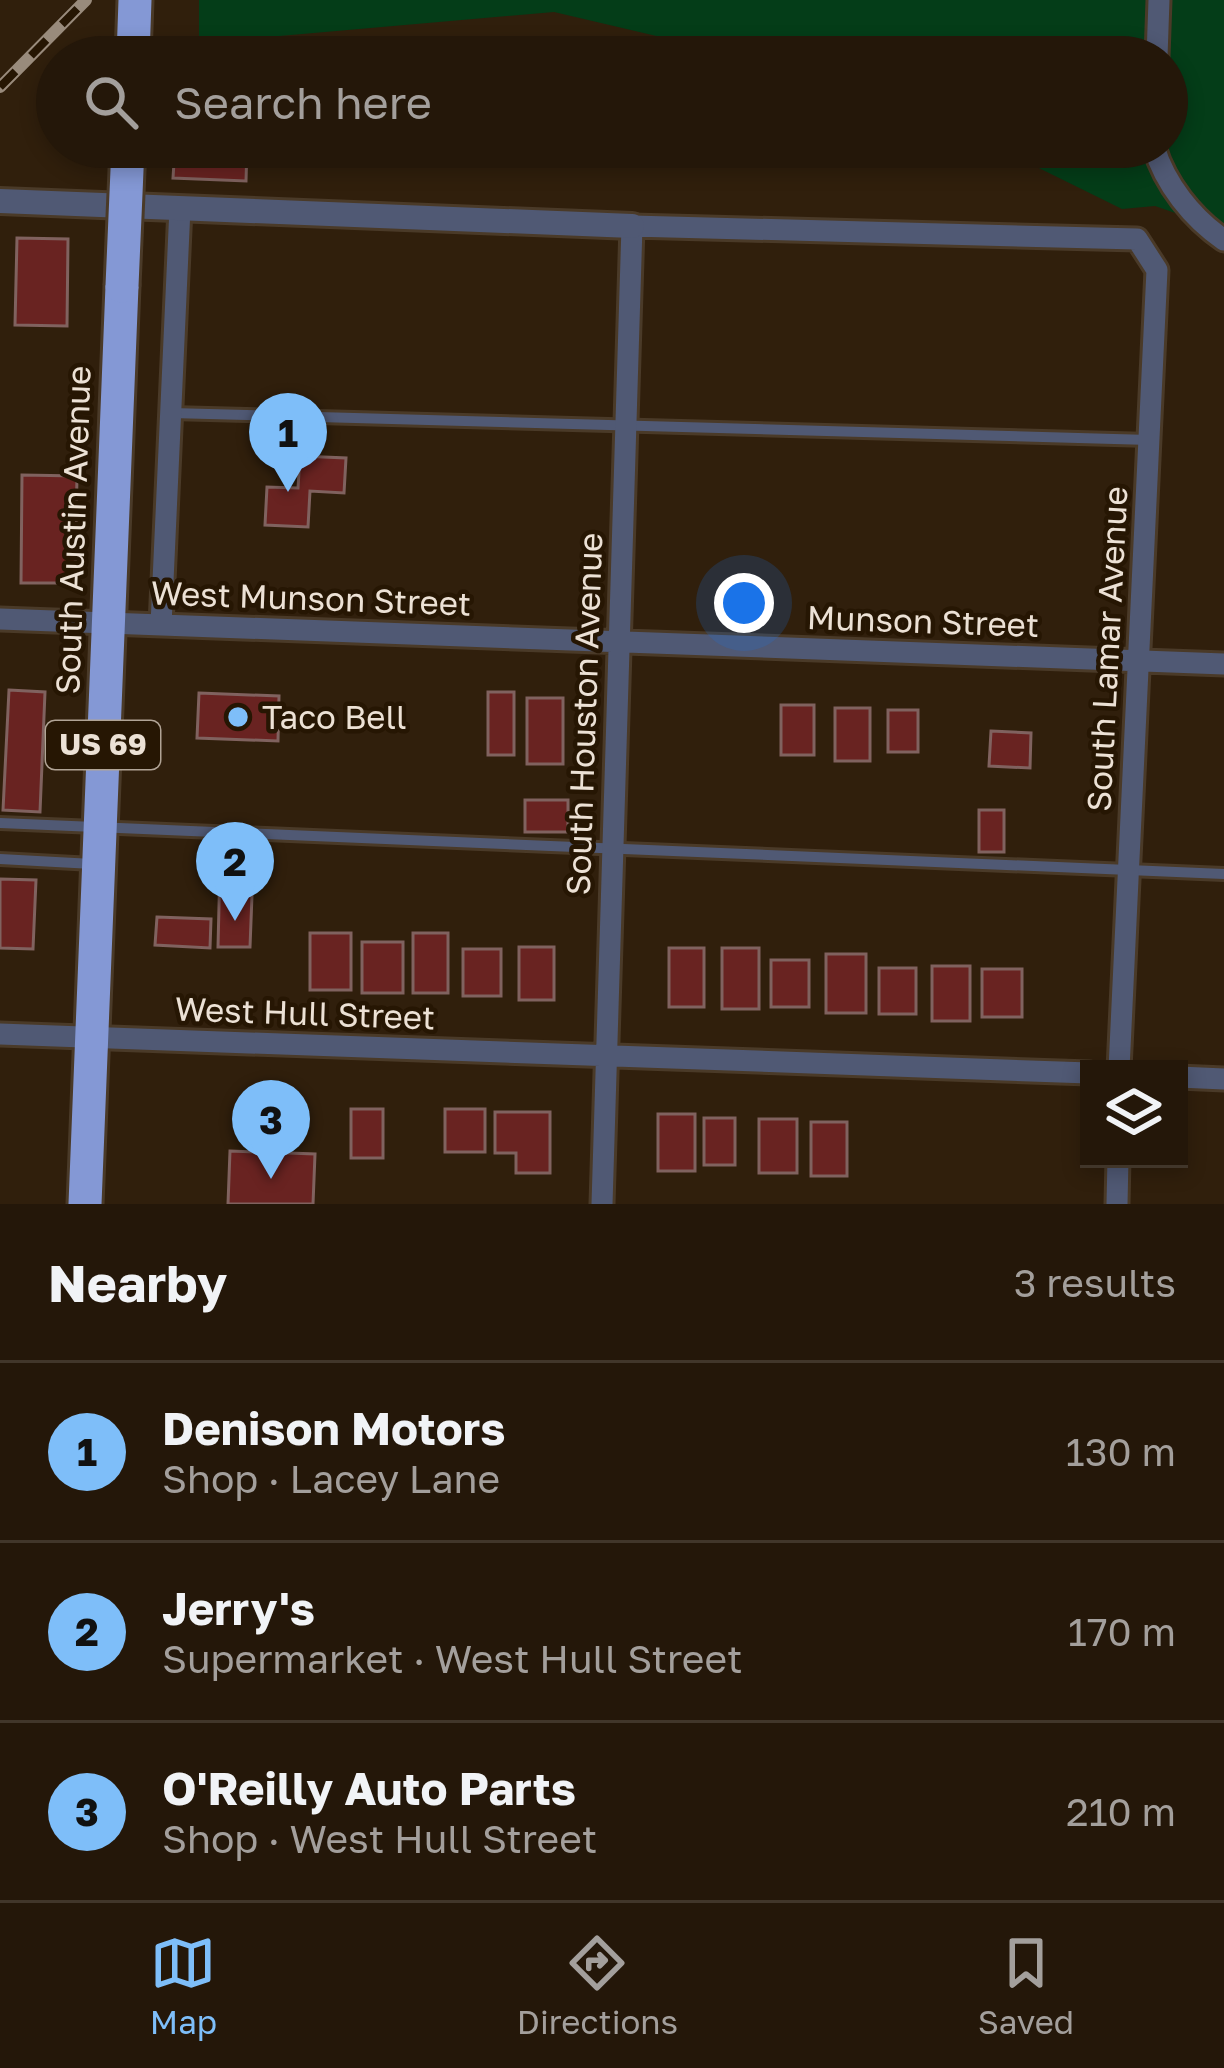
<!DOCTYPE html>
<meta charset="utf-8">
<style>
:root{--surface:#241709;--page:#2c2012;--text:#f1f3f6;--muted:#a39f9c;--line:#41362a;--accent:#7ebef9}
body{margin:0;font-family:"Golos Text",sans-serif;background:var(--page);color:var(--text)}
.controls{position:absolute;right:36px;bottom:36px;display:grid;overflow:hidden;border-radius:0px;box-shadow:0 6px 18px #0003}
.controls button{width:108px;height:108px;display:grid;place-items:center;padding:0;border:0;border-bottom:3px solid var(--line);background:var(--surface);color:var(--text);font:60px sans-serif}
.you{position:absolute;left:744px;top:603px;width:42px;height:42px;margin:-30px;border:9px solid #fff;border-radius:50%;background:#1a73e8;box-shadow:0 0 0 18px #1a73e833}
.badge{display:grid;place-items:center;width:78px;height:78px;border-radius:50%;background:var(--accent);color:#111;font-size:39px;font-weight:700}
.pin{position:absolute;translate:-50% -99px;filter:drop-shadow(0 3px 6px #0008)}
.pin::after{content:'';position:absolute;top:63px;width:42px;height:36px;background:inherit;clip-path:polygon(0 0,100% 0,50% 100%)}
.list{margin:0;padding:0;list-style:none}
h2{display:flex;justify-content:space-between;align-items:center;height:156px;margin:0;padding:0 48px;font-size:51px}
h2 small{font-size:39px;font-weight:400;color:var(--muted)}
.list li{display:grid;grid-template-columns:78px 1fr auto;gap:36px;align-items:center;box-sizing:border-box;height:180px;padding:0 48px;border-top:3px solid var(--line)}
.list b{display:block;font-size:45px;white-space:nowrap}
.list p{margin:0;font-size:39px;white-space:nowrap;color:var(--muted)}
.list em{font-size:39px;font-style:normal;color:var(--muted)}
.icon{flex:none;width:66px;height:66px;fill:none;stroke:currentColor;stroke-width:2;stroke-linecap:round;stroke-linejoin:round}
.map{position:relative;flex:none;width:1224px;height:1204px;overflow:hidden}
.search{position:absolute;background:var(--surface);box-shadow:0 6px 18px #0003;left:36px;right:36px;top:36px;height:132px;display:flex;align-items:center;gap:30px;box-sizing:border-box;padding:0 42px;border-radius:66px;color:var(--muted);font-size:45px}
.sheet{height:696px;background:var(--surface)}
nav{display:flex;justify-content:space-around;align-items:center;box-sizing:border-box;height:168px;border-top:3px solid var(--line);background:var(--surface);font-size:33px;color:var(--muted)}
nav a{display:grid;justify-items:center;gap:6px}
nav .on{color:var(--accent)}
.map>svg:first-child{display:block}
.green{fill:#043d18}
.building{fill:#692321;stroke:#80625f;stroke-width:3}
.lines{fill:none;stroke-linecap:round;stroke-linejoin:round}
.service-casing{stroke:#4a3a28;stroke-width:16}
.minor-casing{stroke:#4a3a28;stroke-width:27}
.tertiary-casing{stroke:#4a3a28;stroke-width:30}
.trunk-casing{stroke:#4a3a28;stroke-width:39}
.service{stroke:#505974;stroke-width:10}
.minor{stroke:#505974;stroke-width:21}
.tertiary{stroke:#505974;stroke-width:24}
.trunk{stroke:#8498d5;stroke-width:33}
.rail-casing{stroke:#998b7c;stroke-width:12}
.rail{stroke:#261603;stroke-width:8;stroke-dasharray:22;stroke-linecap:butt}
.trunk-bridge-casing{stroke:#4a3a28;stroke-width:39;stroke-linecap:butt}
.trunk-bridge{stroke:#8498d5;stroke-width:33}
.poi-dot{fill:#7ebef9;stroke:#261603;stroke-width:4.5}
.labels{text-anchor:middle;stroke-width:9;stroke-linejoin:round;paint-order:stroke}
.shield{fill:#261603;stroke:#b1a496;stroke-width:3}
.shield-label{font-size:30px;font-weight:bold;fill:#ece1d5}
.street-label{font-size:33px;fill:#ece1d5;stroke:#261603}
.poi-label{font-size:33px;fill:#ece1d5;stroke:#261603;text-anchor:start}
</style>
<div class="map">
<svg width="1224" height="1204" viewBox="0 0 1224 1204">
<rect width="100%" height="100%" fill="#301f0c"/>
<path class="green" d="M199 0H1224V230L1155 206 1122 209 996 147H1167V57H746L554 12 199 43Z"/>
<path class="building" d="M175 147H247L246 181 173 178Z
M396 147H440L439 161 395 160Z
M17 238 68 239 67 326 15 325Z
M300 456 346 458 344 493 310 491 308 527 265 525 267 487 298 488Z
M22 475 77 476 75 583H21Z
M9 690 45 692 40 812 3 810Z
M488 692H514V755H488Z
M199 693 279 696 278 741 197 738Z
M527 698H563V764H527Z
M781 705H814V755H781Z
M835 708H870V761H835Z
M888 710H918V752H888Z
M991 731 1031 733 1030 768 989 766Z
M525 800H568V832H525Z
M979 810H1004V852H979Z
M220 865 245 866V895H252L250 947H218Z
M0 879 36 880 33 949 0 948Z
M157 917 211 919 210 948 155 945Z
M310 933H351V990H310Z
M413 933H448V993H413Z
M362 942H403V993H362Z
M519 947H554V1000H519Z
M669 948H704V1007H669Z
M722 948H759V1009H722Z
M463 949H501V996H463Z
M826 954H866V1013H826Z
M771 960H809V1007H771Z
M932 966H970V1021H932Z
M879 968H916V1014H879Z
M982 969H1022V1017H982Z
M351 1109H383V1158H351Z
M445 1109H485V1152H445Z
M495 1112H550V1173H516V1153H495Z
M658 1114H695V1171H658Z
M704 1118H735V1165H704Z
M759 1119H797V1173H759Z
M811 1122H847V1176H811Z
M230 1151 315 1154 313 1204H228Z"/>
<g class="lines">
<g class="service-casing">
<path id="service" d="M171 413 1150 440
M0 823 1224 874
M0 859 93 864"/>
</g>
<g class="minor-casing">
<path id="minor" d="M1157 57 1159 0
M1154 147C1165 184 1192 218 1224 240
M0 619 1224 664
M161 625 180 208
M0 1034 1089 1073
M1179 1077 1224 1079
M602 1204 632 226 1137 239 1157 270 1119 1069
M1117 1204 1118 1159"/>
</g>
<g class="tertiary-casing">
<path id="tertiary" d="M0 201 632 226"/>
</g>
<g class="trunk-casing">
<path id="trunk" d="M133 57 135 0
M85 1204 122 286"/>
</g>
<use href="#service" class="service"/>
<use href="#minor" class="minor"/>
<use href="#tertiary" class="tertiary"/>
<use href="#trunk" class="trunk"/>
<g class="rail-casing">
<path id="rail" d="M0 87 86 0"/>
</g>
<use href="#rail" class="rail"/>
<g class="trunk-bridge-casing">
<path id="trunk-bridge" d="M122 286 128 147"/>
</g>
<use href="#trunk-bridge" class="trunk-bridge"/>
</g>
<circle class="poi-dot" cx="238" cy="717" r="12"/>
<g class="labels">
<rect class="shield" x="46" y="721" width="114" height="48" rx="9"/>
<g class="shield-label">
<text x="103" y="755">US 69</text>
</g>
<g class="street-label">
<text transform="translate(73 530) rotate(-88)" y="12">South Austin Avenue</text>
<text transform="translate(311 598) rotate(2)" y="12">West Munson Street</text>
<text transform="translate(923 621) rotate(2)" y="12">Munson Street</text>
<text transform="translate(1107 649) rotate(-87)" y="12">South Lamar Avenue</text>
<text transform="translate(584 714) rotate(-88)" y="12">South Houston Avenue</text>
<text transform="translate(305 1013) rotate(2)" y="12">West Hull Street</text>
</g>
<g class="poi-label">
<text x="262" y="729">Taco Bell</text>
</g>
</g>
</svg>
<div class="controls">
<button><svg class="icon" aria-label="layers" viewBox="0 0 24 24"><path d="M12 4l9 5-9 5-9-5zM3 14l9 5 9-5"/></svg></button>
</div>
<div class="you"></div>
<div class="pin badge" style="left:288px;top:492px">1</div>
<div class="pin badge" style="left:235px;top:921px">2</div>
<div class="pin badge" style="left:271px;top:1179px">3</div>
<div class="search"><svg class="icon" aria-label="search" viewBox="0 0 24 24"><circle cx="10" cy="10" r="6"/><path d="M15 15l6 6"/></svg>Search here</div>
</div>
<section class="sheet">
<h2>Nearby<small>3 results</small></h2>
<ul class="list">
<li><span class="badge">1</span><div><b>Denison Motors</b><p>Shop · Lacey Lane</p></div><em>130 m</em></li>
<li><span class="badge">2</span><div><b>Jerry's</b><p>Supermarket · West Hull Street</p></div><em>170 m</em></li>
<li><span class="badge">3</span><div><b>O'Reilly Auto Parts</b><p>Shop · West Hull Street</p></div><em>210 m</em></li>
</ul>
</section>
<nav>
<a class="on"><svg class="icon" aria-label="map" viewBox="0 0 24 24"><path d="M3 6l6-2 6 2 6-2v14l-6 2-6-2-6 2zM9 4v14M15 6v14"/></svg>Map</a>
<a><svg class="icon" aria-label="directions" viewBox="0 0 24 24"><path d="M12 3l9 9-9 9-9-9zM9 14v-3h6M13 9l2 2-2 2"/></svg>Directions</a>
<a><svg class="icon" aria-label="saved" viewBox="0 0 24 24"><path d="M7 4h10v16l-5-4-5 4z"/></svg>Saved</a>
</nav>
